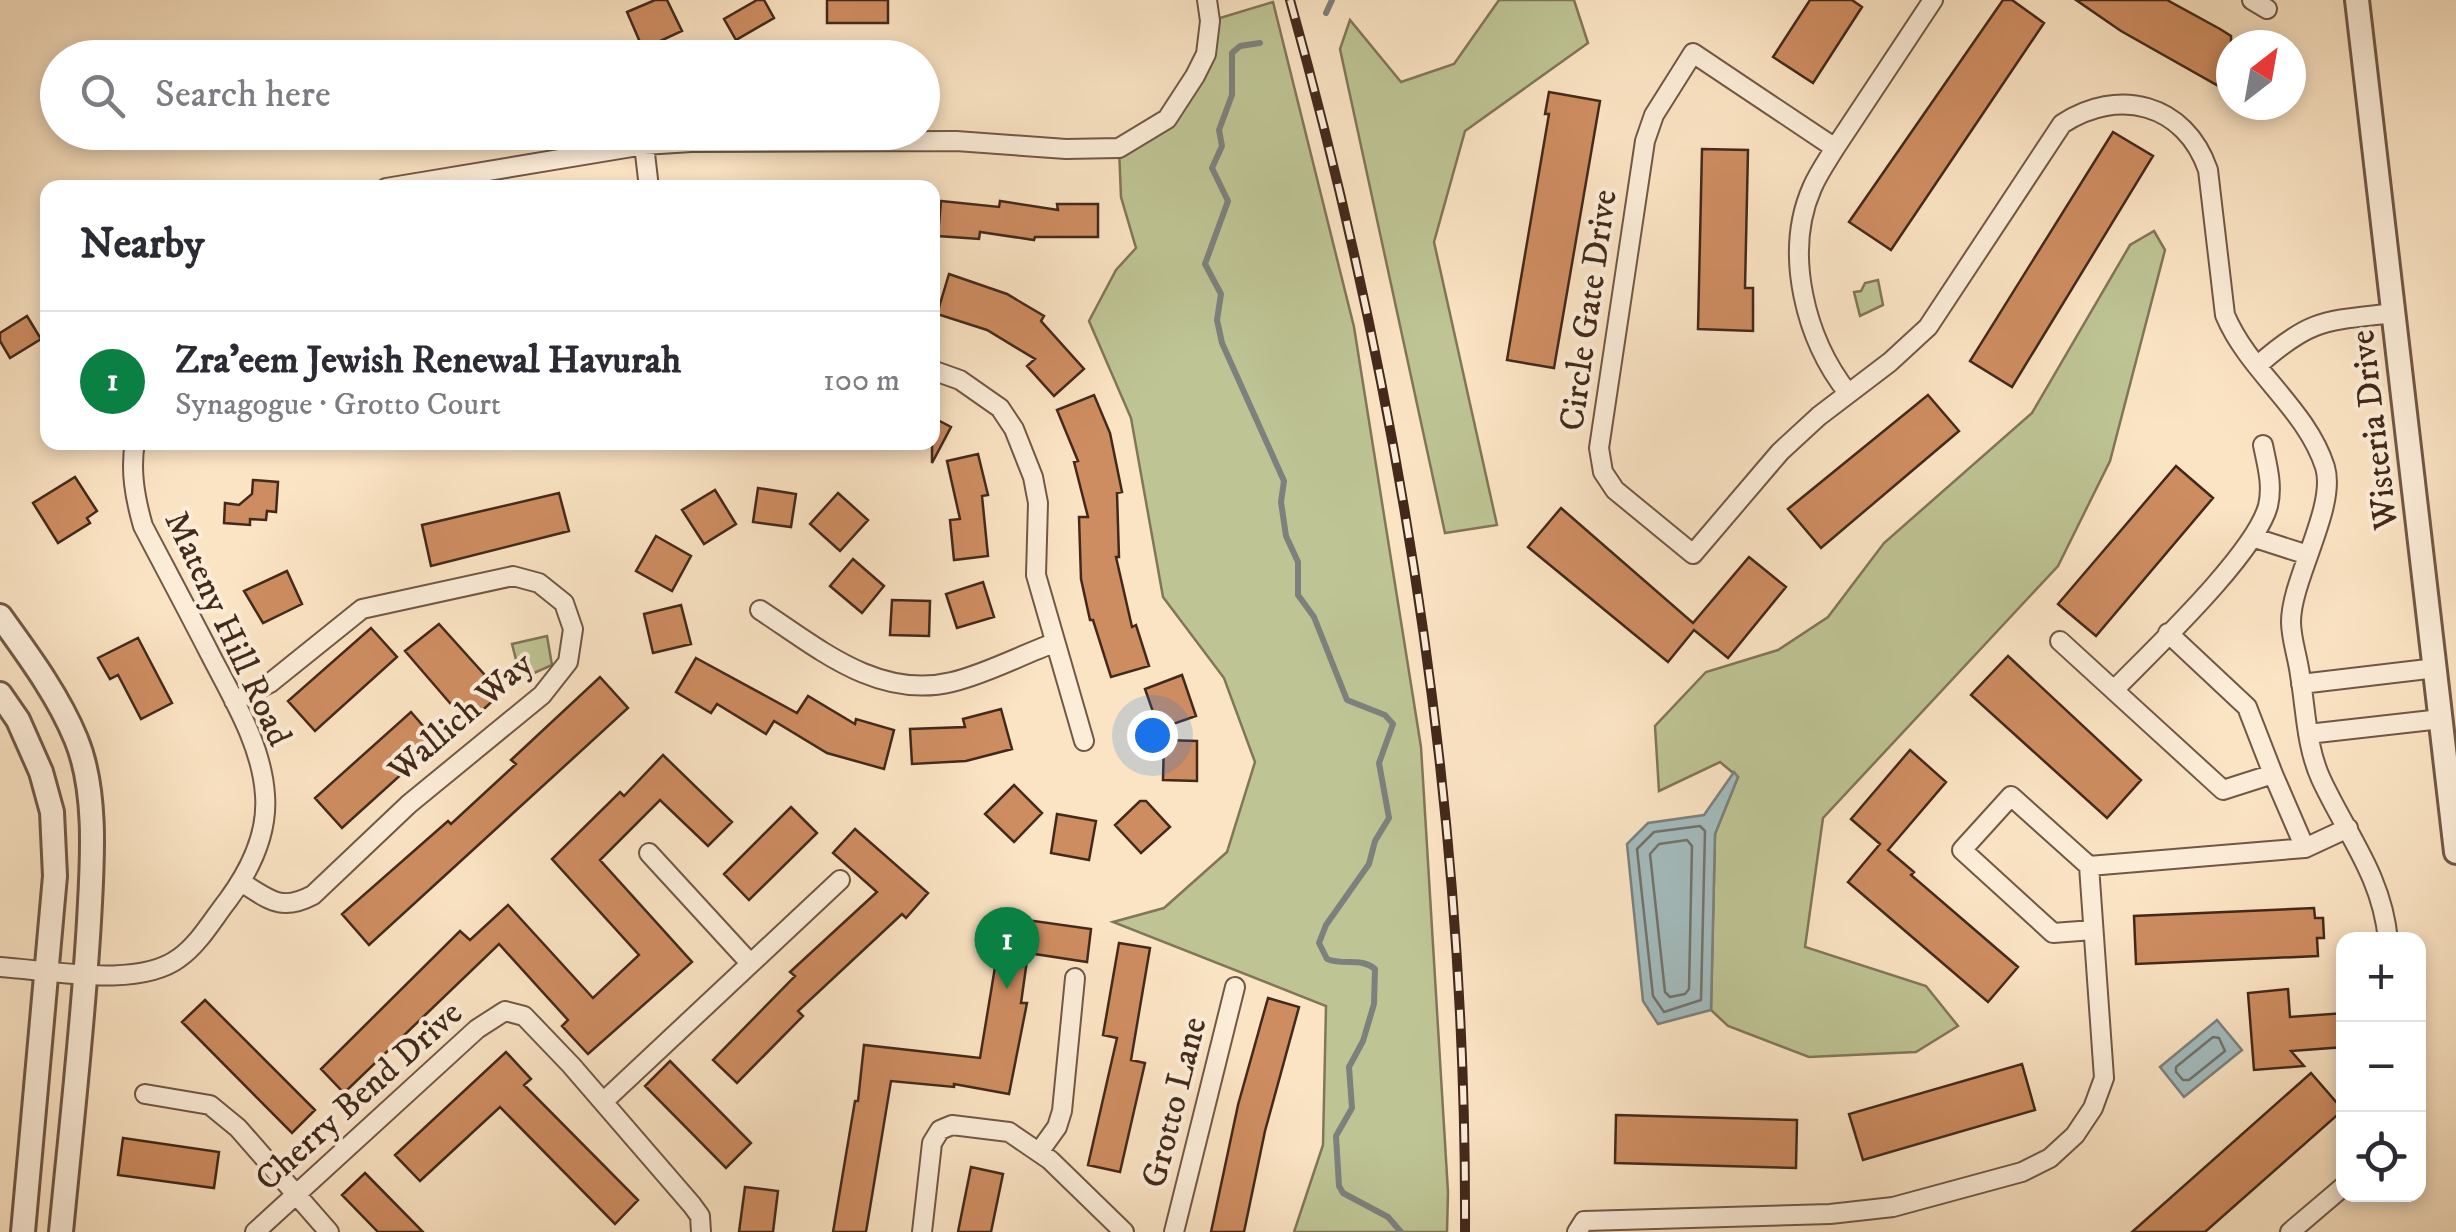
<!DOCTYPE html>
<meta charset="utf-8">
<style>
:root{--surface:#fff;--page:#f7f7f7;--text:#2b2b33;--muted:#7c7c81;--line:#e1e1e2;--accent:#0b8043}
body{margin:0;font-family:"IM FELL DW Pica",serif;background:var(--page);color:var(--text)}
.controls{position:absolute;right:30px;bottom:30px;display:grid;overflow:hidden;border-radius:20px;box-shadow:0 5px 15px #0003}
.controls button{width:90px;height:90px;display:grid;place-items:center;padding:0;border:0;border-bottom:2px solid var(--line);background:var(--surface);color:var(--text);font:50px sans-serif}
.compass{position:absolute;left:2216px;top:30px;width:90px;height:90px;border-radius:50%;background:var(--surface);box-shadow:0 5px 15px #0003;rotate:31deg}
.you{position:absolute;left:1152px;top:735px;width:35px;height:35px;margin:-25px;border:8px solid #fff;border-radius:50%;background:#1a73e8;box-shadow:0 0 0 15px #1a73e833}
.badge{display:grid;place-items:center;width:65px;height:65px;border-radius:50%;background:var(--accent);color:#fff;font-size:32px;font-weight:700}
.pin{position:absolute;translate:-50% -82px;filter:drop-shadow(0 2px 5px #0008)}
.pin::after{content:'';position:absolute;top:52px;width:35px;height:30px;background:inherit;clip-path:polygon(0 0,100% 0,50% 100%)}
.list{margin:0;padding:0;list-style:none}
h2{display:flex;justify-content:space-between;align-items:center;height:130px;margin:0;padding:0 40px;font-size:42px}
h2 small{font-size:32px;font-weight:400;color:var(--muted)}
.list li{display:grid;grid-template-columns:65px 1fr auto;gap:30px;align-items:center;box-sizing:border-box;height:140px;padding:0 40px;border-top:2px solid var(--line)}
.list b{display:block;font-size:38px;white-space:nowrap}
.list p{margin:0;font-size:32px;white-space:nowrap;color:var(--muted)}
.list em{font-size:32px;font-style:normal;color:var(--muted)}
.icon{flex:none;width:55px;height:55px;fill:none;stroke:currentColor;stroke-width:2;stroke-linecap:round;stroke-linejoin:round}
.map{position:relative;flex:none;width:2456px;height:1232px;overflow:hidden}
.search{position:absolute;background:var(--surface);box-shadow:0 5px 15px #0003;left:40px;top:40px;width:900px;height:110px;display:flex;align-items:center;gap:25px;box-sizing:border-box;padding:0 35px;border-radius:55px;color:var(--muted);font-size:38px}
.panel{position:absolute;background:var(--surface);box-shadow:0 5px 15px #0003;left:40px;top:180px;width:900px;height:270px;border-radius:20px}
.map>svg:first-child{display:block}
.green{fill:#bec494;stroke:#807658;stroke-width:2.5}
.water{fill:#a3bcbe;stroke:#7d817d;stroke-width:2.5}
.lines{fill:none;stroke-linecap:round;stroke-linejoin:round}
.shore{stroke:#73726c;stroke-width:2.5}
.stream{stroke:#7d817d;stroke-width:6}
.building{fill:#ce8d61;stroke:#43291b;stroke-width:2.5}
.minor-casing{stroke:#715845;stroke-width:22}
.tertiary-casing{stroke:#715845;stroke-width:28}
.minor{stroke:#fcedd9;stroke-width:18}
.tertiary{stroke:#fcedd9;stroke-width:22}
.rail-casing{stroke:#43291b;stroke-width:10}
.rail{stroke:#fcedd9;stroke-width:6;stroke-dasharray:19;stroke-linecap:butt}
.labels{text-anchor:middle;stroke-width:8;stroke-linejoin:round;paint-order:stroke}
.street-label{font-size:35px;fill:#43291b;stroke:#fcedd9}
</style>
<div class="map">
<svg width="2456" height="1232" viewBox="0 0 2456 1232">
<rect width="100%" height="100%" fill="#fbe4c4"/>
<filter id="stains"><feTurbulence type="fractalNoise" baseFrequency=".002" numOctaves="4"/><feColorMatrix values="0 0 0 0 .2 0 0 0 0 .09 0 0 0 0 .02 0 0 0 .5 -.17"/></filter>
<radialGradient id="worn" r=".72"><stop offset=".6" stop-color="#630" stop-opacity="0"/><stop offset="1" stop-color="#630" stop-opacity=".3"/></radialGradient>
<path class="green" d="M1499 0H1574L1588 43 1465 131 1434 242 1497 525 1445 533 1340 49 1350 20 1401 82 1454 64Z
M1273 2 1354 327 1421 747 1448 1192 1447 1232H1294L1323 1145 1326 1006 1113 922 1164 908 1227 852 1255 762 1224 678 1163 597 1131 418 1089 321 1116 270 1136 248 1121 197 1119 148 1142 137 1194 76 1210 21Z
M2154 231 2165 250 2110 461 2058 566 1823 818 1805 947 1926 986 1958 1026 1916 1052 1809 1057 1728 1026 1711 1010 1715 834 1738 777 1720 762 1659 791 1655 726 1706 672 1778 650 1828 617 1884 543 2032 413 2130 245Z
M1878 280 1883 305 1860 316 1854 292 1861 291 1865 283Z
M547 636 552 665 521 679 512 644Z"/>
<path class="water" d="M1734 772 1738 777 1715 834 1711 1010 1658 1024 1643 1001 1627 844 1648 823 1704 815Z
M2217 1020 2242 1050 2184 1097 2160 1067Z"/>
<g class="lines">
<path class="shore" d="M1700 826 1705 831 1701 1000 1664 1012 1653 996 1637 849 1654 832Z
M1687 840 1692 846 1689 989 1685 994 1670 997 1665 992 1650 854 1659 844Z
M2213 1037 2219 1038 2225 1051 2189 1080H2183L2176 1072V1067Z"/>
<path class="stream" d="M1326 13 1332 0
M1260 43 1240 46 1232 53V95L1219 130 1222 146 1212 168 1228 201 1205 264 1221 294 1217 320 1222 343 1284 481 1281 502 1286 536 1298 562V595L1314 617 1347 700 1385 715 1393 724 1379 763 1389 818 1375 841 1369 864 1326 925 1319 943 1327 959C1344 966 1361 957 1375 969L1374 1004 1363 1041 1349 1067 1352 1108 1336 1136 1339 1186 1343 1193 1388 1217 1401 1232"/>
</g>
<path class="building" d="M655 0H667L682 31 643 49 627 12Z
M757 0H764L774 18 736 40 724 19Z
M827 0H888V23H827Z
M1810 0H1852L1862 7 1813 83 1773 57Z
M2003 0H2012L2044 23 1891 250 1849 222Z
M2076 0H2167L2220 29 2231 36V93L2121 31Z
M1549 92 1600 101 1554 368 1507 360 1549 114H1545Z
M2113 132 2153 156 2012 387 1970 361Z
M1702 149 1748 150 1745 288H1753V331L1698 329Z
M941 201 999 207 1000 201 1058 210 1057 204H1098V237H1035L1034 240 980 232 979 239 938 236Z
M949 274 1007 294 1044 316 1041 321 1084 369 1054 396 1027 366 1035 359 987 330 937 314Z
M27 316 41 339 10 358 0 341V333Z
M1094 395 1110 433 1122 492 1117 493 1119 557H1116L1132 627 1136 625 1149 666 1111 677 1093 620H1090L1081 579 1079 517H1088L1074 462 1078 461 1057 410Z
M1928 395 1959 431 1821 548 1788 509Z
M932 417 951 427 932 463Z
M978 454 988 495 982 496 988 556 954 560 950 520 960 519 947 461Z
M2176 466 2213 498 2096 636 2058 604Z
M75 477 97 511 87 518 90 523 58 543 33 503Z
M253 480 278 482 276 512 267 511 266 520 250 519V525L224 523 225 503 239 505 252 494Z
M758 488 796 494 791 527 753 522Z
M715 490 736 524 704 544 682 510Z
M559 493 569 531 431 566 422 525Z
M838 493 868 520 840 551 810 524Z
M1561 508 1693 623 1749 557 1786 587 1728 658 1694 630 1668 662 1528 547Z
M656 536 691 556 672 591 636 571Z
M853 559 884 586 862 613 830 586Z
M287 571 302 604 263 623 244 591Z
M983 582 994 617 957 628 946 594Z
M892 600 930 601 929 636 890 635Z
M681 605 691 644 653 653 644 614Z
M439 624 501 693 468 724 405 651Z
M371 628 397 657 315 731 288 701Z
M138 638 172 703 141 719 118 675 110 679 98 658Z
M2008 656 2141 780 2107 818 1971 695Z
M696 658 797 713 808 696 855 724 856 719 894 730 884 769 827 753 774 721 766 734 717 704 711 713 676 692Z
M1182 675 1196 716 1159 729 1145 689Z
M600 677 628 708 369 945 342 914 448 821 451 824 516 764 511 760Z
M1001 709 1012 749 966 761 912 764 910 729 965 727 963 719Z
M411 712 437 742 342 828 315 798Z
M1164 740 1197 741V781L1163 780Z
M1910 750 1946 782 1888 850 1914 872 1911 875 2018 967 1988 1002 1848 882 1880 844 1851 819Z
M663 755 732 822 708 846 660 800 600 860 692 962 588 1054 562 1026 568 1020 499 944 344 1093 321 1069 460 931 470 940 508 905 593 998 639 955 552 859 620 792 624 796Z
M1014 785 1042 813 1014 842 985 814Z
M1140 801H1146L1170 827 1141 853 1115 825Z
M791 807 817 833 749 900 724 874Z
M1057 814 1096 821 1089 860 1051 853Z
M855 829 928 893 906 918 902 914 798 1011 803 1016 737 1083 713 1060 795 976 790 972 877 892 833 853Z
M2314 908 2315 918H2323L2324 938H2317L2318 956 2136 964 2134 916Z
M998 916 1091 929 1087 962 1028 953 1021 1003H1027L1009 1094 954 1084V1087L891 1081 866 1232H833L855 1101H858L864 1045 980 1058 998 949H993Z
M1119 943 1150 948 1131 1060 1145 1063 1120 1172 1088 1165 1117 1038 1103 1035Z
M2288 989 2290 1017 2344 1013V1047L2291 1051 2304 1066 2254 1070 2248 993Z
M1268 998 1299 1007 1265 1131 1244 1232H1211L1238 1105Z
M205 1000 315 1110 292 1133 182 1022Z
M506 1052 531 1079 524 1085 638 1200 615 1224 500 1107 420 1181 395 1155Z
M670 1061 751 1143 726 1168 645 1086Z
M2022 1064 2035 1110 1863 1160 1849 1114Z
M2311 1073 2343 1110 2205 1232H2132Z
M1616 1115 1797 1120 1796 1168 1615 1163Z
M123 1138 219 1152 214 1188 118 1175Z
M971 1167 1003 1174 991 1232H958Z
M365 1173 423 1232H378L342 1195Z
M745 1187 778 1191 773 1232H739Z"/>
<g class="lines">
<g class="minor-casing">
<path id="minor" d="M2252 0 2267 9
M644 145 649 188
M1835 148 1933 0
M386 188 644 145 691 142 956 141 1066 149 1119 148 1167 119 1195 76 1206 54 1210 21 1207 0
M2257 366C2311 318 2325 321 2394 313
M932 370 960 380 1000 408 1014 429 1033 477 1038 503 1036 575 1084 741
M1848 393C1806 340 1783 254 1812 188 1818 174 1827 161 1835 148L1693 53 1654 115 1645 141 1599 448 1603 472 1615 490 1693 554 1780 452 1819 416 1890 362 1928 327 2062 124C2118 87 2185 103 2208 170L2225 315C2249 372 2306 408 2325 467 2337 507 2291 579 2291 622 2291 639 2298 658 2300 675 2306 710 2306 746 2321 779 2347 835 2382 876 2388 940
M2255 538 2308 555
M760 610C818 648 878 700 952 682 986 674 1021 655 1054 643
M2168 633 2247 707 2273 774
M2060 641 2223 790 2273 774 2305 848
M2301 684 2436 668
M2115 689C2153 650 2255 554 2268 506 2273 485 2267 465 2263 445
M234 701 270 683 362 609 513 576 539 583 564 603 573 629 568 662 542 695 409 804 313 895C281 912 270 900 241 882
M2308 734 2441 719
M649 853 750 963
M2089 866 2011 796 1962 850 2053 933 2093 930
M0 967C49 970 138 989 179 958 199 944 213 919 228 900 250 870 268 833 265 795 262 745 232 697 210 654 188 611 165 568 143 526 135 498 130 471 135 442
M145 1094 210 1105 238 1128 329 1232
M603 1102 840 880
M1039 1152 1057 1127 1062 1111 1075 978
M255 1232 477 1029 505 1011 524 1016 571 1065 692 1205 700 1216 701 1232
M922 1232 932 1143 940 1130 952 1125 1009 1132 1050 1160 1124 1232
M1174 1232 1235 987
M1577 1232 1584 1221 1830 1214 1893 1207 2022 1172 2050 1158 2075 1135 2093 1108 2104 1078 2089 866 2305 848 2348 828
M2290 1232 2344 1186"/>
</g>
<g class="tertiary-casing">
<path id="tertiary" d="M2357 0 2456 852
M0 616C28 655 58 695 76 739 98 792 92 865 89 921 83 1025 71 1128 61 1232
M0 694 18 720 41 772 52 812 55 876 23 1232"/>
</g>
<use href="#minor" class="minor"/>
<use href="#tertiary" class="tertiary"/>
<g class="rail-casing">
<path id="rail" d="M1290 0C1402 402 1467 814 1465 1232"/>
</g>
<use href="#rail" class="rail"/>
</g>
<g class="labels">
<g class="street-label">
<text transform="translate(1587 310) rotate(-82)" y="12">Circle Gate Drive</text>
<text transform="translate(2373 430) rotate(-97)" y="12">Wisteria Drive</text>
<text transform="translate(229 628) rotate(65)" y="12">Mateny Hill Road</text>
<text transform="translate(460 716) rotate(-41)" y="12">Wallich Way</text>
<text transform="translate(358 1095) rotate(-42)" y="12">Cherry Bend Drive</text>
<text transform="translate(1173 1102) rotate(-76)" y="12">Grotto Lane</text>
</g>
</g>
<rect width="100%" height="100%" filter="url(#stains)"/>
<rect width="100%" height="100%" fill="url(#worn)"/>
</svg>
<div class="controls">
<button>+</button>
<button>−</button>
<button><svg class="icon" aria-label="locate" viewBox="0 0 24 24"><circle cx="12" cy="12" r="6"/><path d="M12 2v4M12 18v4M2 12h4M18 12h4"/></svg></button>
</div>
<svg class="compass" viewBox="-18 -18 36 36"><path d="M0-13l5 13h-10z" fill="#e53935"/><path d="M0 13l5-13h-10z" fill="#7c7c81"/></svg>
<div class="you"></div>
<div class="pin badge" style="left:1007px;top:989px">1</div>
<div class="search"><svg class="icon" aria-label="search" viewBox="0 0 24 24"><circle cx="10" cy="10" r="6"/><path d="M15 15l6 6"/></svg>Search here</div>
<section class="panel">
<h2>Nearby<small></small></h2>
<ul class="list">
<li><span class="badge">1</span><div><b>Zra'eem Jewish Renewal Havurah</b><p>Synagogue · Grotto Court</p></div><em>100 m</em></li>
</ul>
</section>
</div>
